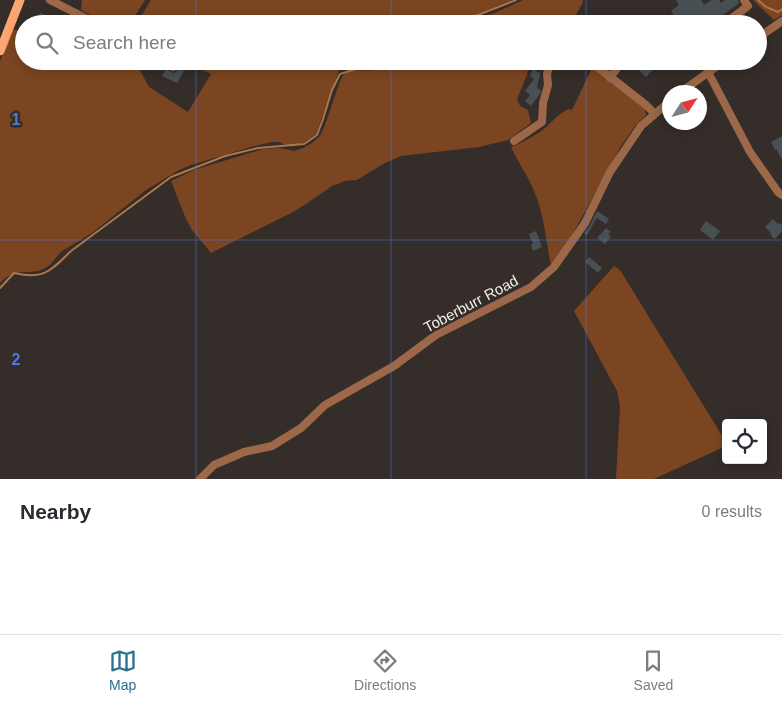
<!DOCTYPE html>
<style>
:root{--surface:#fff;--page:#f2f2f3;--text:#2b2b33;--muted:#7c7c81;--line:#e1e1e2;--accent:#29728e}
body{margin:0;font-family:Arial,sans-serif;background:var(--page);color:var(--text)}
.controls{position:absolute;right:15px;bottom:15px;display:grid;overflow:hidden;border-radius:5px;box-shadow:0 2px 12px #0003}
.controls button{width:45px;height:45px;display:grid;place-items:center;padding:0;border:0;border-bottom:1px solid var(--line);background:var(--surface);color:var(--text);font:25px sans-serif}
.compass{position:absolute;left:662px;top:85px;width:45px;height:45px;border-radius:50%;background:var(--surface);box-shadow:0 2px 12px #0003;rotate:54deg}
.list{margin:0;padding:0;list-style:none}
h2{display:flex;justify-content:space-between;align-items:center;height:65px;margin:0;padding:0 20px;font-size:21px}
h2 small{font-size:16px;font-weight:400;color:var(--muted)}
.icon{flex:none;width:28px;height:28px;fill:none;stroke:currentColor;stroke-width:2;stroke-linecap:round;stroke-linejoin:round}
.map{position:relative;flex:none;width:782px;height:479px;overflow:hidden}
.search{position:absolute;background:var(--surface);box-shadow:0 2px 12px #0003;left:15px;right:15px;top:15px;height:55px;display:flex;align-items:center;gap:12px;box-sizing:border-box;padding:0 18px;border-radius:28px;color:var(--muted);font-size:19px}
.sheet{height:155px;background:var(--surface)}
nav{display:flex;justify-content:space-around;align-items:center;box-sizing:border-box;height:70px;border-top:1px solid var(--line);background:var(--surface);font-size:14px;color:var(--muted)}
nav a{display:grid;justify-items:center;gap:2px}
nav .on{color:var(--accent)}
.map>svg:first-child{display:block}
.green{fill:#7c4521}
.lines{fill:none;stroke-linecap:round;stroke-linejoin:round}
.stream{stroke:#ad774a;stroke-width:2}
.building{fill:#485054}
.minor{stroke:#9c6848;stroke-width:8}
.major{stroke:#fba571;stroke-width:9}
.grid{fill:none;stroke:#5276dc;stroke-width:1;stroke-opacity:0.55}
.labels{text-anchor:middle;stroke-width:5;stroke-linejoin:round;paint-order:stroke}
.street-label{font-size:15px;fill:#f2edea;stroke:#342d29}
.grid-label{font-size:16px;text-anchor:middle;font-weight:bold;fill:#5276dc;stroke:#342d29;stroke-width:5;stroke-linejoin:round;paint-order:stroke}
</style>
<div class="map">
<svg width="782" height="479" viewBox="0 0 782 479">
<rect width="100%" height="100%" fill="#342d29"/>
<path class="green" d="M82 0H145L130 24H107L81 10Z
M151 0H512L478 14 441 20 423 17 419 24H136Z
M523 0H583L582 4 571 24H560L554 19 548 24H434C449 22 464 22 478 18 494 14 508 7 523 0Z
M753 0H782V15L774 20Z
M13 29 24 33V61H135L149 87 188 112 211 74 184 61H385L380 66H349L339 71 316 134 303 143 294 146 286 145 279 142H272L251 147 191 165 179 170 146 190 92 233 62 251C56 256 52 265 45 268 29 277 17 265 0 283V61Z
M393 61H529L527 75 517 99 520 106 528 110 531 123 508 140 479 147 401 156 383 164 357 180 345 181 332 186 306 204 293 212 211 253 192 230 186 219 171 181 194 170 253 152 263 149 280 148 294 151 303 148 312 143 320 136 325 125 340 81 344 74 348 70C364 70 381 74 393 61Z
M593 66 645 108 646 115 636 125 621 146 581 219 566 245 551 266C547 245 544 216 536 196 530 179 519 164 511 147 521 143 531 138 540 132 551 124 557 114 569 109L572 110Z
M614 266 620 270 726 442V446L654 479H616L620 406 617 391 574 311Z"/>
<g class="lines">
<path class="stream" d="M758 0 766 7 778 12 782 9
M424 24 478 15 516 0
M0 288 14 273C45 280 50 271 71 251L171 177 225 156 258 148 304 144 317 135 323 119 332 90 340 74 356 69 377 67 384 61"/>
</g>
<path class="building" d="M676 0H701L704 5 712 0H719L721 3 725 0H738L739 3 723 15 725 16 713 24H682L677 16 675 17 671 11 679 5Z
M40 13 48 16 45 24H35Z
M638 61H654L657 65 646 77 639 70 643 65Z
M178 68 184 71 177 83 162 76 166 69 173 73 176 72Z
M533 69 539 73 541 70 537 87 541 91 540 94 531 106 525 101 530 95 525 91 534 79 530 76Z
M782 136V159L776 149 775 150 771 142Z
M597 211 609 219 606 224 597 218 587 235 584 234 590 225Z
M773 219 778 224 779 223 782 225V231L775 239 772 237 770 232 765 227Z
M706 221 720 231 713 240 700 230Z
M606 228 611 232 608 234 611 237 605 244 597 238Z
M536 231 542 247 533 251 531 245 533 244 529 234Z
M589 257 602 268 598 273 585 262Z"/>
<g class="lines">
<path class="minor" d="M50 0 97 24
M724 24 748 6 744 0
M758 38 782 21
M163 61 173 67
M590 61 646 105 654 113
M708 72 750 152 778 192 782 195
M610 78 622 61
M681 92 724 61
M514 141 542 122 543 103 548 85 547 74 549 66 553 61
M200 479 214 465 244 452 272 446 301 428 325 405 394 366 436 335 531 287 554 267 585 223 610 172 641 126 670 101"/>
<path class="major" d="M0 51 20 0"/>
</g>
<path class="grid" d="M196 0V24M391 0V24M586 0V24M196 61V479M391 61V479M586 61V479M0 240H782"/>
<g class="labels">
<g class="street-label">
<text transform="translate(471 304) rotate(-28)" y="5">Toberburr Road</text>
</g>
</g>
<g class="grid-label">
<text x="16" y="125">1</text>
<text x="16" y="365">2</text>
</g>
</svg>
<div class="controls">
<button><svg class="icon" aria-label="locate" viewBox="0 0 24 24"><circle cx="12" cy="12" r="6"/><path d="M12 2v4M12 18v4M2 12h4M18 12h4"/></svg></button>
</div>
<svg class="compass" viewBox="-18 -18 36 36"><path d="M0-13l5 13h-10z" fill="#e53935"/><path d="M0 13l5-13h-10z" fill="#7c7c81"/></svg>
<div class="search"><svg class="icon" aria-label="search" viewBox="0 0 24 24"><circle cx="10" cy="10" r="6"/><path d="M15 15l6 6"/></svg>Search here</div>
</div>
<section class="sheet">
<h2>Nearby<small>0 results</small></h2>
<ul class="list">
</ul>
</section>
<nav>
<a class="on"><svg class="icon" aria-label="map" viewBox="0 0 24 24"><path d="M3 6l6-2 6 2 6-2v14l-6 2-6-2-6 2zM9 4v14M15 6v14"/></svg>Map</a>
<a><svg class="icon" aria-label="directions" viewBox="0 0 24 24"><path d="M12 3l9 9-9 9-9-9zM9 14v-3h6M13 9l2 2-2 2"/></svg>Directions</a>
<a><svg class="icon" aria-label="saved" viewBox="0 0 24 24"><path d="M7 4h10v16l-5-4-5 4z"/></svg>Saved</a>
</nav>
